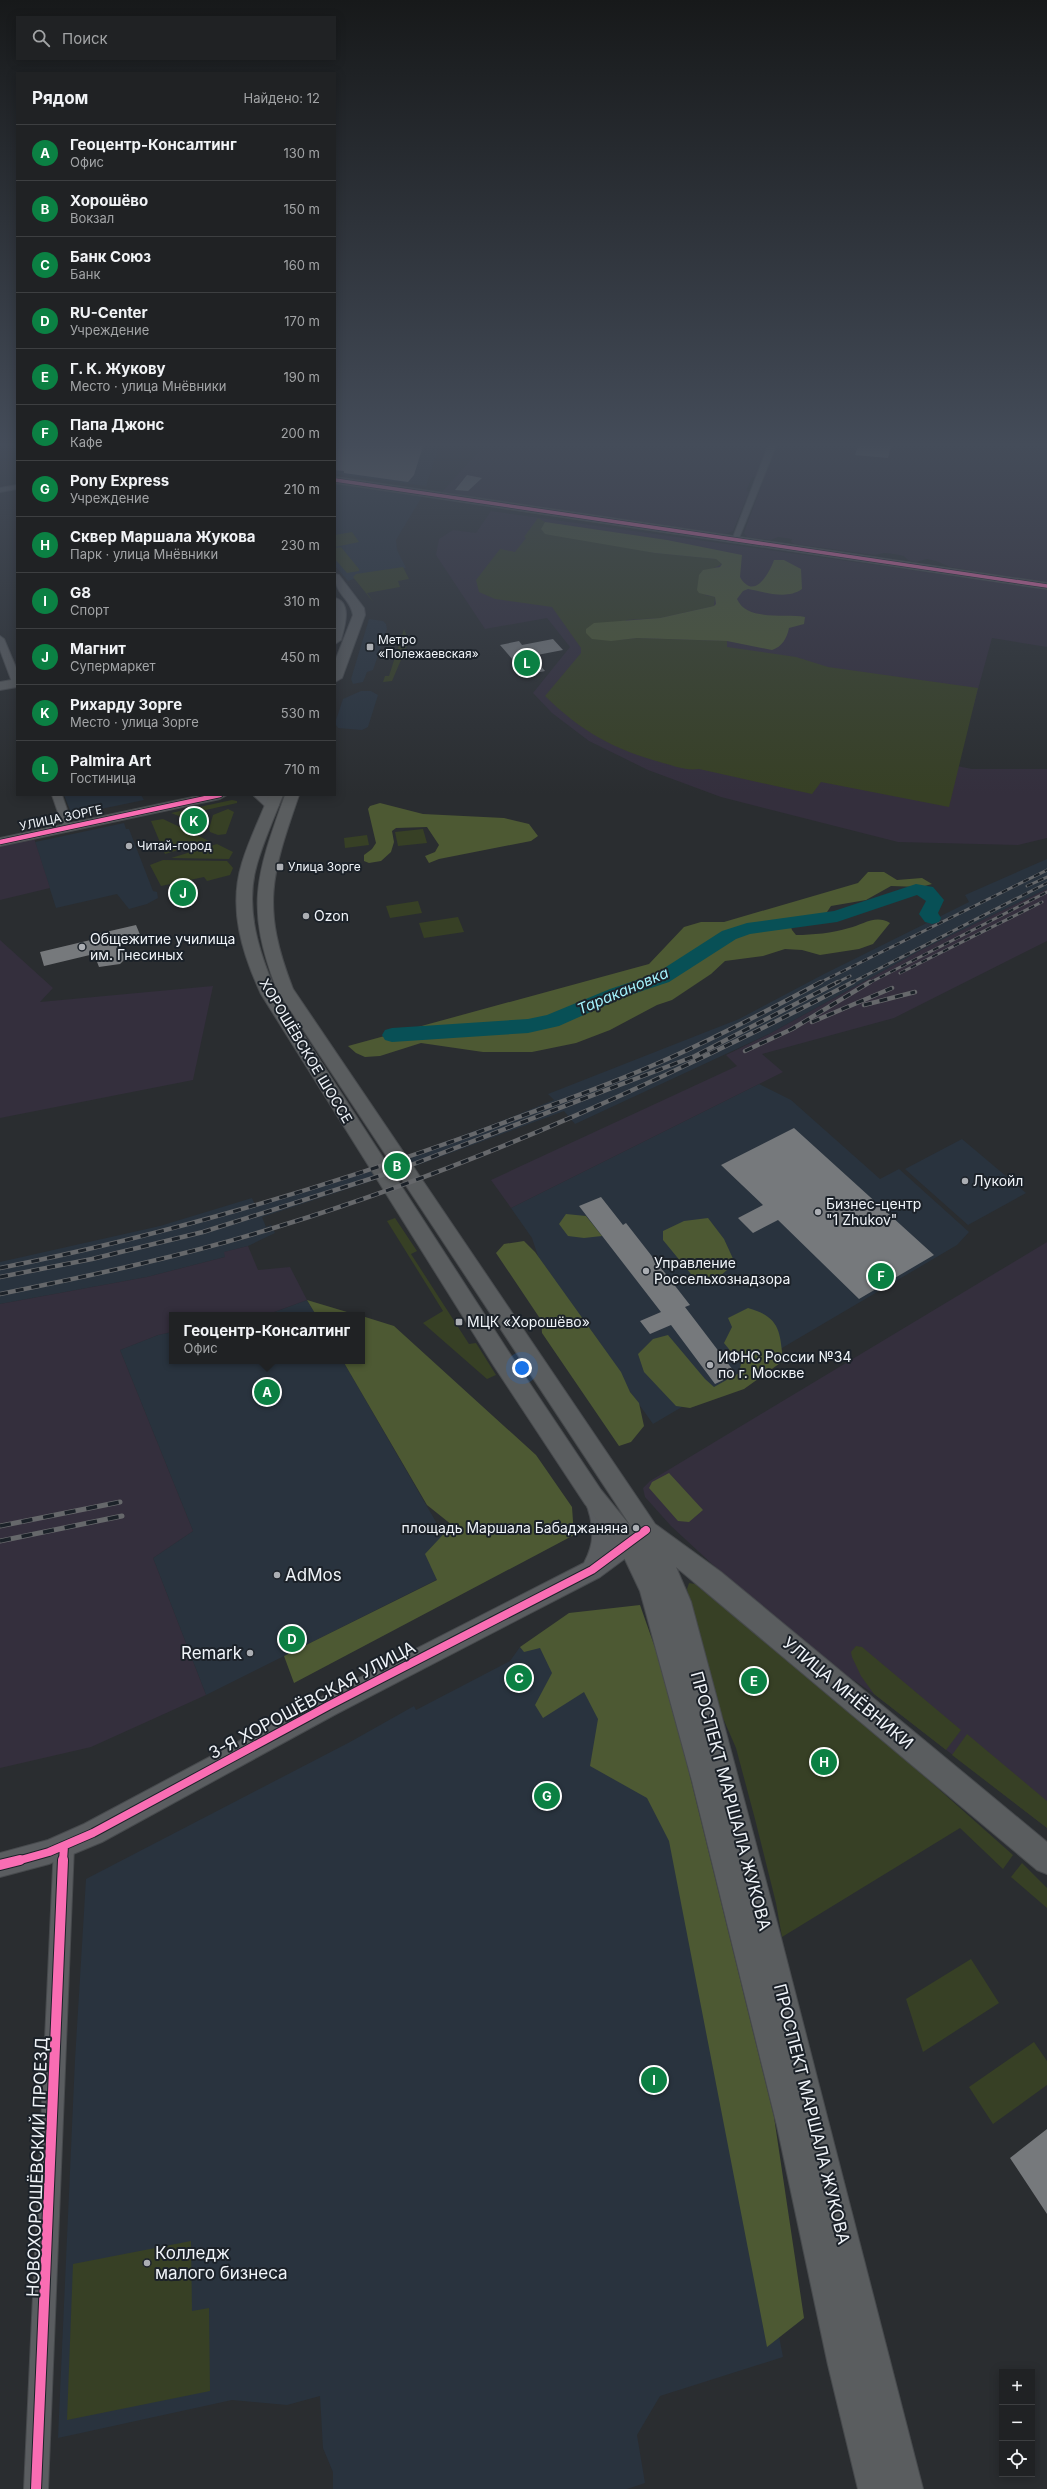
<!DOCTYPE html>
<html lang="ru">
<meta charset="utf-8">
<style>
:root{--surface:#202224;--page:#282a2c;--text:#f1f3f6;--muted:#a2a4a6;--line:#3d3f41;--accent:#0b8043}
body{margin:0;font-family:Inter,sans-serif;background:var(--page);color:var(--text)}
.controls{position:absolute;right:12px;bottom:12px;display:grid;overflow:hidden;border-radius:0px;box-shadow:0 2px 10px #0003}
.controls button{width:36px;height:36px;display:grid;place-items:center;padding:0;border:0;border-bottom:1px solid var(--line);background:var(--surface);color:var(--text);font:20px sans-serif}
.you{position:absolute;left:522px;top:1368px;width:14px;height:14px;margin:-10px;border:3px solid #fff;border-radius:50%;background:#1a73e8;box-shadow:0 0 0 6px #1a73e833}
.badge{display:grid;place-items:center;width:26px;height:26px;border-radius:50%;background:var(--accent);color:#fff;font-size:13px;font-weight:700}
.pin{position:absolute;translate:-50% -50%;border:2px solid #fff;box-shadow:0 1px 4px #0006}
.popup{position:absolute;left:169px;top:1312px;width:196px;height:52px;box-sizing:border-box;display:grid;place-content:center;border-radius:0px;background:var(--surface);filter:drop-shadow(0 1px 3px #0005);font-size:13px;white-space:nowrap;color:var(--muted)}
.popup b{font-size:15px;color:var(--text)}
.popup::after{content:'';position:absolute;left:50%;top:100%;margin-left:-8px;border:8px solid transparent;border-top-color:var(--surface)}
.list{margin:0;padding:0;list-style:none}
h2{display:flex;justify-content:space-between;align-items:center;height:52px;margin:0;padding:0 16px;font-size:17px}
h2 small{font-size:13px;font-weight:400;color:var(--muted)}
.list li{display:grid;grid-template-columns:26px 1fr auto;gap:12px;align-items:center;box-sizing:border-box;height:56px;padding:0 16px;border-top:1px solid var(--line)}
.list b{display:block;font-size:15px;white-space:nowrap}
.list p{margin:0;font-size:13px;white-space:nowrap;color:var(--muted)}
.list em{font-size:13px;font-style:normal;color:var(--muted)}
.icon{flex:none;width:22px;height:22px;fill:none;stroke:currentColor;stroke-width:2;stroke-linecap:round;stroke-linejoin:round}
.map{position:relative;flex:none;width:1047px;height:2489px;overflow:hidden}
.search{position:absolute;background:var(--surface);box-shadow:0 2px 10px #0003;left:16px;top:16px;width:320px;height:44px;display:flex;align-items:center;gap:10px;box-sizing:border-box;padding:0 14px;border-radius:0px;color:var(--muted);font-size:15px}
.panel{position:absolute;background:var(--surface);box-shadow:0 2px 10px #0003;left:16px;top:72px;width:320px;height:724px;border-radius:0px}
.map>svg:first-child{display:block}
.built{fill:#29333e}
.industrial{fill:#342f3d}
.green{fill:#374025}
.forest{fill:#4d5933}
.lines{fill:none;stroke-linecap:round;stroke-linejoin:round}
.river{fill:#085056;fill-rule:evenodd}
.building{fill:#76797c}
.minor-casing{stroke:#474a4d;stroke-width:2}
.tertiary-casing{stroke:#474a4d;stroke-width:2}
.secondary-casing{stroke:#474a4d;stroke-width:2}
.minor{fill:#5a5d60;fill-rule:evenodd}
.tertiary{fill:#5a5d60;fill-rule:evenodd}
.secondary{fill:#5a5d5f;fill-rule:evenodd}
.rail-far2-casing{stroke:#66686b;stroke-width:3}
.rail-far1-casing{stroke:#66686b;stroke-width:4.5}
.rail-casing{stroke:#66686b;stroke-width:5}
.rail-far2{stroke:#1c2229;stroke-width:2;stroke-dasharray:6;stroke-linecap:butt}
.rail-far1{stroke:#1c2229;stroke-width:3;stroke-dasharray:8;stroke-linecap:butt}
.rail{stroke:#1c2229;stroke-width:3.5;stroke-dasharray:11;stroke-linecap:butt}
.cycleway-far3-casing{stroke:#1c2229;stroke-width:5}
.cycleway-far2-casing{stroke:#1c2229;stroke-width:6}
.cycleway-far1-casing{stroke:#1c2229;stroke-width:10}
.cycleway-casing{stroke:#1c2229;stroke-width:12}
.cycleway-far3{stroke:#f96db3;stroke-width:3.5}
.cycleway-far2{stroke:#f96db3;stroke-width:4.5}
.cycleway-far1{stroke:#f96db3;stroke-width:8}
.cycleway{stroke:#f96db3;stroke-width:10}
.poi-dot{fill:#abaeb3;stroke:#1c2229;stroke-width:1.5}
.labels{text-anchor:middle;stroke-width:4;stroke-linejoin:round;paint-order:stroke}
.far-poi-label{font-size:12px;fill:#f0f4f9;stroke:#1c2229;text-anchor:start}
.far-street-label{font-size:12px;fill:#f0f4f9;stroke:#1c2229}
.poi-label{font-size:14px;fill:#f0f4f9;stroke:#1c2229;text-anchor:start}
.street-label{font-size:14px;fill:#f0f4f9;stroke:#1c2229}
.water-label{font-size:15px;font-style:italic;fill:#a3f2fc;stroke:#1c2229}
.near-poi-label{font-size:17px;fill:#f0f4f9;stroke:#1c2229;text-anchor:start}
.near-street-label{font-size:17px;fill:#f0f4f9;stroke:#1c2229}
</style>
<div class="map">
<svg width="1047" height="2489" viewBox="0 0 1047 2489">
<rect width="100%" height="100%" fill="#2a2d30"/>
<path class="built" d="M335 446H439L426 486 335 474Z
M335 482 423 495 396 540 397 550 406 568 364 575 348 581 335 566Z
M369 619 383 621 386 624 387 629 373 670 367 672 363 682 353 684 351 679Z
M361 691H371L378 695 368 727 362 730 338 728 335 723 343 699Z
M64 795H141L144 800 72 815Z
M124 823 126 829H129L153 891 157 892 158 898 147 904 129 909 117 894 56 908 35 842Z
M1047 859V889L923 949 771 1033 575 1124 564 1111 399 1172 262 1217 266 1227 271 1225 275 1233 248 1246 225 1252V1257L147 1277 0 1304V1262L160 1226 252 1198 255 1205 393 1161 499 1122 554 1100 548 1094 739 1019 824 974 969 902 965 895Z
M759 1084 791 1100 880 1179 899 1169 969 1232 957 1245 653 1424 542 1268 532 1238 511 1208Z
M962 1139 1026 1193 968 1225 905 1169Z
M307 1300 316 1315H266L269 1314Z
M172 1332V1361H343L462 1567 206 1695 153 1558 193 1531 120 1350 158 1335Z
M554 1646 664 1789 742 2138 783 2357 660 2396 637 2435 645 2483 627 2489H333V2472L323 2448 320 2396 287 2405 232 2400 58 2438 75 2060 86 1879 350 1742 414 1706 416 1710 510 1661 520 1647Z"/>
<path class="industrial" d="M484 446H768L756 477H752L746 491 749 492 733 531 725 534 440 494Z
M776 446H1047V583L950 567 936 561 927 559 916 562 908 560 904 556 894 554 884 553 875 555 795 544 791 542 792 539 778 537 771 540 747 537 744 533Z
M491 511 1047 589V647L992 638 957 766 972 769H1047V838L1018 845 898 842 721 797 648 770 589 741 552 713 533 693 570 647 547 618 485 629 436 555 439 539 453 530 476 533Z
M34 838 50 888 0 900V845Z
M1047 889V941L894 1018 762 1054 783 1072 511 1208 491 1180 737 1066 726 1055 771 1033 923 949Z
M0 940 53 988 40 1002 213 986 193 1080 0 1118Z
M1047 1242V1828L874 1694 836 1668 712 1564 671 1526 645 1497 643 1488 650 1481Z
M248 1246 258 1270 290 1267 307 1300 266 1315H172V1332L158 1335 120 1350 193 1531 153 1558 206 1695 91 1747 0 1768V1304L147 1277 225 1257 224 1252Z"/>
<path class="green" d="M508 508 678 533 676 535 501 509Z
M538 518 545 522 541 529 655 553 716 559 722 564 714 568 705 595 715 597 714 606 660 618 626 620 618 640 637 638 727 641V647L796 657 828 667 978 688 949 807 821 782 812 794 699 769C686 771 675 766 663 763 613 749 582 732 545 696L581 653V648L552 607 495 599 479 592 476 580 500 549 515 552 526 538 524 537Z
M352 532 359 542 335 547V535Z
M341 547 359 569V571L347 573 335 559V548Z
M403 567 409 579 398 581 400 587 367 593 374 603 353 577 356 574Z
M404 629 409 641 392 681 383 682 385 676H389Z
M232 800 237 801V803L179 816 171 813Z
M228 809 234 812 226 834 218 835 210 832 209 829 213 815Z
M163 819 209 841 165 854 151 821Z
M423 829 427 843 398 846 395 832Z
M367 835 369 845 345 848 344 838Z
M217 844 233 852 229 859 171 858Z
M163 860 227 861 233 868 230 875 207 881 204 877 161 886 150 865Z
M418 901 422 913 390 918 386 906Z
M458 917 464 932 424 938 419 923Z
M395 1218 417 1251 411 1254 469 1344 476 1343 496 1375 487 1379 423 1323 443 1311 387 1221Z
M689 1583 695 1584 854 1714 1013 1855 1003 1869 960 1828 782 1937 776 1903 755 1819 736 1748 716 1702 687 1589Z
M856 1646 862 1647 961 1730 946 1750 874 1694 861 1676 852 1657 851 1652Z
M967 1734 1047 1801V1828L952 1755Z
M1022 1863 1047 1888V1908L1011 1877Z
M971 1959 999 2003 923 2052 906 1999Z
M1034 2042 1047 2061V2085L993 2124 969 2087Z
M191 2241 192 2311 209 2308 210 2391 67 2420 73 2264Z"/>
<path class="forest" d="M545 522 667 540 742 555 740 577C754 601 769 574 774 560H784L801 569 802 589C787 600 765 592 748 589L743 591 737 599C747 622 786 613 805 617L804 624 789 628C787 638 782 647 772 650L727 641 637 638 611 641 592 639 586 633V629L594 623 660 618 714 606 716 604 715 597 699 593 697 590 699 575 703 570 720 567 722 564 716 559 655 553 550 535 545 534 541 529Z
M380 803 423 814 504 818 529 824 538 836 531 841 439 859 429 863 425 856 435 852 439 845 427 827 396 828 392 831 394 842 391 852 381 861 369 863 364 861V855L372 849 376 843 368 809 370 806Z
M868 872H884L897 880 922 878 932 884 921 887 891 886 866 900 831 906 825 915 795 918 789 921 792 930 796 935C813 935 832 933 849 928 863 925 875 914 890 923L873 944 859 949 820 955 802 950 785 949 763 956 725 961 711 974 672 1000 657 1005 610 1030 576 1043 532 1052H483L421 1043 380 1056 365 1057 356 1053 348 1046 649 964 684 927 701 922H724L858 883Z
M566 1214 586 1216 602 1236 584 1238 568 1236 559 1224Z
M708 1218 724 1239 735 1263 711 1284 700 1285 663 1240V1231L684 1221Z
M524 1241 535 1252 621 1372 630 1392 639 1403 644 1426 631 1442 619 1446 542 1333 541 1320 496 1253 504 1244Z
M307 1300 357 1315H316Z
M748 1308C780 1317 780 1331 783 1361L744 1389 690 1408 676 1406 644 1372 638 1354 653 1339 668 1335 705 1379 714 1387 739 1373 741 1364 724 1343 732 1327 728 1318Z
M362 1316 394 1326 536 1455 572 1507 574 1535 294 1683 284 1656 437 1580 425 1554 452 1525 427 1505 343 1361H362Z
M669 1473 703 1510 689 1522 678 1521 649 1488 652 1482Z
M640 1605 666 1679 774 2117 804 2318 767 2347 669 1841 647 1798 590 1766 598 1719 584 1692 543 1718 535 1705 552 1673 540 1648 524 1652 520 1647 569 1613Z"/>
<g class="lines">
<path class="river" d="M916 884 933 887 944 900 938 913 941 918 939 922 932 924 925 922 919 914 926 901 917 895 837 922 750 934 736 939 669 982 624 997 559 1026 528 1033 392 1042 385 1040 382 1035 385 1030 392 1028 528 1019 547 1015 610 989 655 974 722 931 747 923 834 911Z"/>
</g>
<path class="building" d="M335 446H423L414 475 408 482 344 473V471L335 470Z
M858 446H891L888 458 855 455Z
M467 475 482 478 468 491 455 490Z
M553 639 563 650 532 656 545 671 526 675 500 645 519 641 522 645Z
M136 925 141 937 119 943 125 959 120 964 99 967 94 954 44 966 40 952 99 938 97 934Z
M794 1128 934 1255 859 1299 778 1220 753 1233 738 1218 763 1205 721 1165Z
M601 1197 623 1225 626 1223 690 1305 685 1307 736 1374 715 1384 671 1325 650 1334 640 1321 661 1312 579 1206Z
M1047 2129V2214L1010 2158Z"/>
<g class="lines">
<g class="minor-casing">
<path id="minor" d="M768 446H776L739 538 732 540Z
M17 485V489L0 492V488Z
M0 636 4 639 17 670V685L12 682 0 650Z
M52 795H62L73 827 72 829 68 830 63 827Z
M64 1836 71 1839 74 1846 48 2489H24L54 1846 57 1839Z"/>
</g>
<g class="tertiary-casing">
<path id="tertiary" d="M335 477 1047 583V589L335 483Z
M202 795H227L220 799 0 846V838Z
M253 795H268L279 805 277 808H267Z
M597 1497 604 1499C611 1513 616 1527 614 1542L639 1526 646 1529 650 1536 646 1543 600 1577 336 1714 102 1842 49 1864 0 1877V1853L48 1840 84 1824 320 1698 584 1563C595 1543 594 1527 587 1506L590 1499Z"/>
</g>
<g class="secondary-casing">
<path id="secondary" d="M335 574 339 575 364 608 365 615 342 678 335 682V661L353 615C350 597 335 596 335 574Z
M335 598C353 603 344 628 341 640L335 644Z
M17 679V687L0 690V682Z
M269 795H283C274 818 264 840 257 864 244 908 259 953 277 994L510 1354 601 1490 632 1528 277 990C245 907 256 876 285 795H299C271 876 261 907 293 989L655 1524 721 1572 1047 1842V1874L1037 1870 676 1567 691 1602 780 1934 923 2489H858L828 2365 777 2126 692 1781 640 1591 621 1551 585 1504 494 1366 261 994C242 953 228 908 242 863 249 840 260 818 269 795Z"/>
</g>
<use href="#minor" class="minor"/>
<use href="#tertiary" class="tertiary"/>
<use href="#secondary" class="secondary"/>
<g class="rail-far2-casing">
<path id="rail-far2" d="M1027 886 1047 877
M900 973 1042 902
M819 983 1047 870
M836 983 850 976
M851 983 1047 883
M869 983 1047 892"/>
</g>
<g class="rail-far1-casing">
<path id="rail-far1" d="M864 1005 915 992
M812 1022 892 988
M745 1051 792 1029 870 982
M0 1268C163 1236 320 1189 476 1133 536 1110 597 1090 656 1064 712 1040 767 1011 821 982
M0 1277 92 1259 203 1232 398 1170 695 1056 838 982
M0 1294C94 1275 188 1255 280 1226 479 1165 668 1078 853 982"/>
</g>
<g class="rail-casing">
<path id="rail" d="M0 1526 120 1502
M0 1541 122 1516"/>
</g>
<use href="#rail-far2" class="rail-far2"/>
<use href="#rail-far1" class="rail-far1"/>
<use href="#rail" class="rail"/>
<g class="cycleway-far3-casing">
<path id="cycleway-far3" d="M335 480 1047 586"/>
</g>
<g class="cycleway-far2-casing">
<path id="cycleway-far2" d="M0 842 220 795"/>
</g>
<g class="cycleway-far1-casing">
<path id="cycleway-far1" d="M17 1861 49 1852 93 1833 328 1706 592 1570 646 1530
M63 1861 64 1846"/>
</g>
<g class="cycleway-casing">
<path id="cycleway" d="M0 1865 20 1860
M36 2489 63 1860"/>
</g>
<use href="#cycleway-far3" class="cycleway-far3"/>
<use href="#cycleway-far2" class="cycleway-far2"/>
<use href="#cycleway-far1" class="cycleway-far1"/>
<use href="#cycleway" class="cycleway"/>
</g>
<linearGradient id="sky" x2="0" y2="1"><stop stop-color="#17191a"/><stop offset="0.56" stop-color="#444c59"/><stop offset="1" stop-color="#444c59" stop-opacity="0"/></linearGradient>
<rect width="1047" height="794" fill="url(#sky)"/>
<g class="poi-dot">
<rect x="366" y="643" width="8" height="8" rx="2"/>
<circle cx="129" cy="846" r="4"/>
<rect x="276" y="863" width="8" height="8" rx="2"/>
<circle cx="306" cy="916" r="4"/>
<circle cx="82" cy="947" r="4"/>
<circle cx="965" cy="1181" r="4"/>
<circle cx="818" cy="1212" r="4"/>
<circle cx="646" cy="1271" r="4"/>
<rect x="455" y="1318" width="8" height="8" rx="2"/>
<circle cx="710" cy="1365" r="4"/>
<circle cx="636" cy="1528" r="4"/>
<circle cx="277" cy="1575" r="4"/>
<circle cx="250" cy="1653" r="4"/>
<circle cx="147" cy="2263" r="4"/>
</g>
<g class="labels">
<g class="far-poi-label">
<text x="378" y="644">Метро<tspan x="378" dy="14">«Полежаевская»</tspan></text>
<text x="137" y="850">Читай-город</text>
<text x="288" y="871">Улица Зорге</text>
</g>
<g class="far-street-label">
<text transform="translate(61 818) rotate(-12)" y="4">УЛИЦА ЗОРГЕ</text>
</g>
<g class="poi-label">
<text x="314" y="921">Ozon</text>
<text x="90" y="944">Общежитие училища<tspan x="90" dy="16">им. Гнесиных</tspan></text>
<text x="973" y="1186">Лукойл</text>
<text x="826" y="1209">Бизнес-центр<tspan x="826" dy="16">"1 Zhukov"</tspan></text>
<text x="654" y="1268">Управление<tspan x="654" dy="16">Россельхознадзора</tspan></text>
<text x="467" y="1327">МЦК «Хорошёво»</text>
<text x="718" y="1362">ИФНС России №34<tspan x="718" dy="16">по г. Москве</tspan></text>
<text x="628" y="1533" text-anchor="end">площадь Маршала Бабаджаняна</text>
</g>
<g class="street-label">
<text transform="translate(306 1051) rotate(59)" y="5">ХОРОШЁВСКОЕ ШОССЕ</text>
</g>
<g class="water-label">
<text transform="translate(623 991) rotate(-23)" y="5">Таракановка</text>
</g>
<g class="near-poi-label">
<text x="285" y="1581">AdMos</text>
<text x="242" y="1659" text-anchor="end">Remark</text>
<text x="155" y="2259">Колледж<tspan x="155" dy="20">малого бизнеса</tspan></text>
</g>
<g class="near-street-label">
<text transform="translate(848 1693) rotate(40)" y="6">УЛИЦА МНЁВНИКИ</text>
<text transform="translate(312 1700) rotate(-28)" y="6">3-Я ХОРОШЁВСКАЯ УЛИЦА</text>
<text transform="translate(731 1801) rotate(75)" y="6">ПРОСПЕКТ МАРШАЛА ЖУКОВА</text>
<text transform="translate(812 2114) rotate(76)" y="6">ПРОСПЕКТ МАРШАЛА ЖУКОВА</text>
<text transform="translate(37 2167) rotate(-88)" y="6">НОВОХОРОШЁВСКИЙ ПРОЕЗД</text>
</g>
</g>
</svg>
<div class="controls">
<button>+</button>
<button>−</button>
<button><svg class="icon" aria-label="locate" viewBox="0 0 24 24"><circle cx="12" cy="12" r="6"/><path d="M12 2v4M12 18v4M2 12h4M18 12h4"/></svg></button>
</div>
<div class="you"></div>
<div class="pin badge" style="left:267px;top:1392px">A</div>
<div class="popup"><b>Геоцентр-Консалтинг</b>Офис</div>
<div class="pin badge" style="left:397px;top:1166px">B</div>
<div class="pin badge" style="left:519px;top:1678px">C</div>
<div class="pin badge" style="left:292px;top:1639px">D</div>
<div class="pin badge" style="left:754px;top:1681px">E</div>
<div class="pin badge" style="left:881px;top:1276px">F</div>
<div class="pin badge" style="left:547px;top:1796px">G</div>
<div class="pin badge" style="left:824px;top:1762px">H</div>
<div class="pin badge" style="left:654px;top:2080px">I</div>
<div class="pin badge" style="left:183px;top:893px">J</div>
<div class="pin badge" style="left:194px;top:821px">K</div>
<div class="pin badge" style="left:527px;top:663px">L</div>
<div class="search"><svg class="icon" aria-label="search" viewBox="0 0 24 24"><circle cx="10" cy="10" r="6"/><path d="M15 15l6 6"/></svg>Поиск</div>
<section class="panel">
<h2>Рядом<small>Найдено: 12</small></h2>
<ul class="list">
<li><span class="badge">A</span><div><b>Геоцентр-Консалтинг</b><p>Офис</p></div><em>130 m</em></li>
<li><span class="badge">B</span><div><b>Хорошёво</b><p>Вокзал</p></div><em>150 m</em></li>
<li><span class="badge">C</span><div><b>Банк Союз</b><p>Банк</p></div><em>160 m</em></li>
<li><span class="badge">D</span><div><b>RU-Center</b><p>Учреждение</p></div><em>170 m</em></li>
<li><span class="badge">E</span><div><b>Г. К. Жукову</b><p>Место · улица Мнёвники</p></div><em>190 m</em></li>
<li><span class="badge">F</span><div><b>Папа Джонс</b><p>Кафе</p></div><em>200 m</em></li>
<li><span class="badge">G</span><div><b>Pony Express</b><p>Учреждение</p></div><em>210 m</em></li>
<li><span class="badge">H</span><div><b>Сквер Маршала Жукова</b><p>Парк · улица Мнёвники</p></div><em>230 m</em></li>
<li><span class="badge">I</span><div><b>G8</b><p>Спорт</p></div><em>310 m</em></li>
<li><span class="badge">J</span><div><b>Магнит</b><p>Супермаркет</p></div><em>450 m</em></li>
<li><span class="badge">K</span><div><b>Рихарду Зорге</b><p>Место · улица Зорге</p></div><em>530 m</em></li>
<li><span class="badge">L</span><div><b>Palmira Art</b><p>Гостиница</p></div><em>710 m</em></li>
</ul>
</section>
</div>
